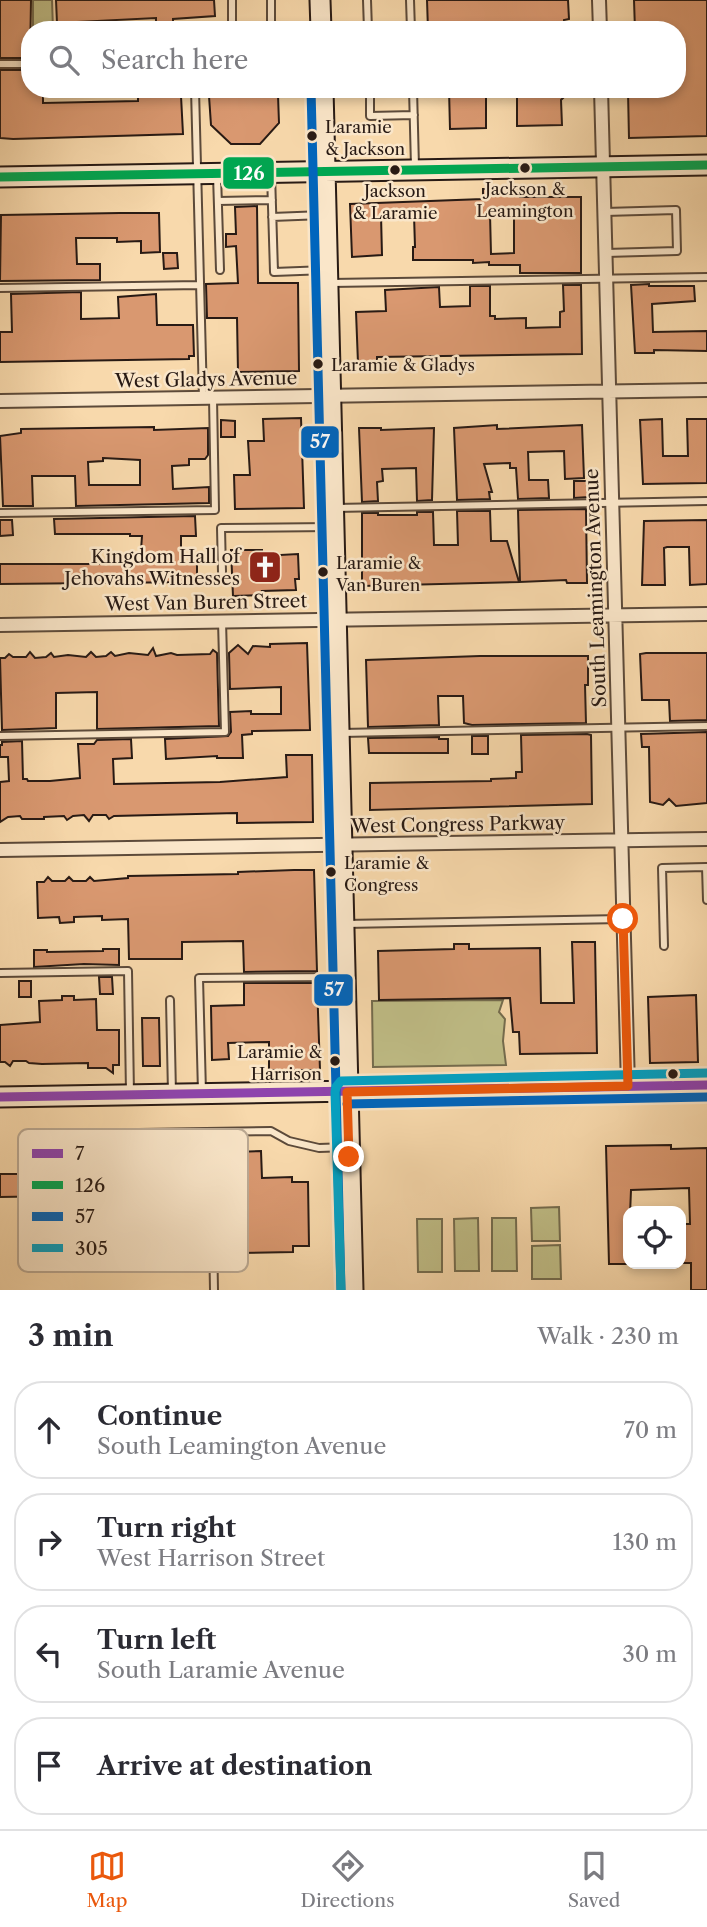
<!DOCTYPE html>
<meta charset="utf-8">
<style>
:root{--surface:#fff;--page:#f7f7f7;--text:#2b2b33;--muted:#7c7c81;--line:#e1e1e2;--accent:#ea580c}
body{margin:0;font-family:"Libre Caslon Text",serif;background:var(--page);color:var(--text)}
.controls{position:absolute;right:21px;bottom:21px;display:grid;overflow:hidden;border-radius:14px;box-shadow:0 4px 10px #0003}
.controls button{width:63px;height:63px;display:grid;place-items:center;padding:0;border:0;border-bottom:2px solid var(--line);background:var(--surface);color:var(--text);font:35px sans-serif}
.stop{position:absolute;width:21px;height:21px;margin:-16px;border:5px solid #ea580c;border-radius:50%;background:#fff}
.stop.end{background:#ea580c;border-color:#fff;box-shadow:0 2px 7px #0008}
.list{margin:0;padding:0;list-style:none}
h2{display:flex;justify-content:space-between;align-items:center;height:91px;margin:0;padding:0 28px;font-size:30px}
h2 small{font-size:23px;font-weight:400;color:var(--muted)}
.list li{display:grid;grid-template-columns:46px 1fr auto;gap:21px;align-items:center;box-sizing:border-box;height:98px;margin:0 14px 14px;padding:0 14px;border:2px solid var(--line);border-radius:28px}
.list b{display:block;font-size:26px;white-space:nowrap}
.list p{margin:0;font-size:23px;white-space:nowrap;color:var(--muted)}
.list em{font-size:23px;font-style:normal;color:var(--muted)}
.icon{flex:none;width:38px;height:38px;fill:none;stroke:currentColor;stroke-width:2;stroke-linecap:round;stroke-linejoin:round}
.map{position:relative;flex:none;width:707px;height:1290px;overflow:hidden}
.search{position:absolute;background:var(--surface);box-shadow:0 4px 10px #0003;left:21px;right:21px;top:21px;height:77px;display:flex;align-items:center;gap:18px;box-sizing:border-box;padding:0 24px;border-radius:28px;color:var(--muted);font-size:26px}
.sheet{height:539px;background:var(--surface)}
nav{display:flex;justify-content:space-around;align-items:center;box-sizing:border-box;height:98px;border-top:2px solid var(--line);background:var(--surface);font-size:19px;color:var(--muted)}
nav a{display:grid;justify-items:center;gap:4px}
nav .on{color:var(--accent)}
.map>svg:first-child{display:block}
.green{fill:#c0be87;stroke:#746c4e;stroke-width:2}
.building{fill:#d99870;stroke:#281a14;stroke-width:2;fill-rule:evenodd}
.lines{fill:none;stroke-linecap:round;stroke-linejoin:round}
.lane-casing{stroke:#5c4a3a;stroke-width:10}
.street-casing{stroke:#5c4a3a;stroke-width:16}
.secondary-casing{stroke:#281a14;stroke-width:23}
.lane{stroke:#fae6c9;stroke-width:6}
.street{stroke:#fae6c9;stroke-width:12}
.secondary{stroke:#fae6c9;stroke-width:19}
.bus-1-casing{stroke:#fae6c9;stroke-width:14}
.bus-2-casing{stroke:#fae6c9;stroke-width:14}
.bus-3-casing{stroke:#fae6c9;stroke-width:14}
.bus-4-casing{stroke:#fae6c9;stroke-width:14}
.bus-1{stroke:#8e44ad;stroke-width:9}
.bus-2{stroke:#00a651;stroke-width:9}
.bus-3{stroke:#0065bd;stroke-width:9}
.bus-4{stroke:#02a2c5;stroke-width:9}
.route{stroke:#ea580c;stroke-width:9}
.bus-dot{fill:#281a14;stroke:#fae6c9;stroke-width:2.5}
.labels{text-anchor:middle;stroke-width:5;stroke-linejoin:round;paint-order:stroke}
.bus-label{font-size:17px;fill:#281a14;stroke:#fae6c9;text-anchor:start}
.street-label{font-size:19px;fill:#281a14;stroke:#fae6c9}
.poi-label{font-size:19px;fill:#281a14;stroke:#fae6c9;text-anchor:end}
.key{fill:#fae6c9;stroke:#bba993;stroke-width:2}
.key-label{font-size:19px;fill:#281a14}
.line-badge{stroke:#fae6c9;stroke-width:2.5}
.badge-label{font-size:19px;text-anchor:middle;font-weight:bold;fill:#fff}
</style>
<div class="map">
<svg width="707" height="1290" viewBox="0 0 707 1290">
<rect width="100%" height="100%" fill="#f8d9ac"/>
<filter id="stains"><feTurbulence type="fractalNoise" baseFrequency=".00286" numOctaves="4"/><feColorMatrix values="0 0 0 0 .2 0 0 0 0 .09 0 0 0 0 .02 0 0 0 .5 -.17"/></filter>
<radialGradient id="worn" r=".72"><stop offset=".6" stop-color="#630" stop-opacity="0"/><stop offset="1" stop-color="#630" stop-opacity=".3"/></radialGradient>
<path class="green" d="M33 0H52L53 30H33Z
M503 1000 499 1012 505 1019 503 1041 506 1065 373 1067 372 1001Z
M559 1207 560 1241H532L531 1208Z
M478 1218 479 1271H455L454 1219Z
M492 1218H516L517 1271H492Z
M417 1219H442V1272H418Z
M560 1245 561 1279H532V1246Z"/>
<path class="building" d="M0 0H31L30 58H0Z
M56 0H214L215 16 173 19V23H156V18L57 23Z
M427 0H568L569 19 564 20V30H428Z
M634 0H707V136L629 138 628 92H644V89H677V30H635Z
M0 70H30V89H43V103L138 101V89H158V97L181 96 183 134 13 139 0 138Z
M216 89H272L278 95 279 123 260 144H231L211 125 209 96Z
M449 89H486V128L450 129Z
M517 89H557L565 96 561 100 562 125 517 126Z
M483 189H520V197H581V273H520V265H489V262L473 263V260H413V247H415L414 215H381L382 255 352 257 350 204 483 199ZM490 214H514V253L491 254Z
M257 206 258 283H298L299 371 238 372 237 318H207L206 284 238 283 236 246 226 247V234H236L235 207Z
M120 213H159L160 252 141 253V241L117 242V238H76L77 264H100V280L0 281 1 215Z
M163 253H177L178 268 164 269Z
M649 284V286H694L695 301 652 304 653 332 707 331V351L654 350V353H635L631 285Z
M563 285H581L582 354 377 357V363H358L356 312 386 311 385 290 439 287 440 307 470 306V286H490V316H495V319L526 318V328L560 327V312L564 311Z
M81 292V319L119 318 118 297 156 294 157 325H193L194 356H189V359L0 362V332H12L11 294Z
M301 418 304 508 235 509 234 475H250L248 441H264L263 419Z
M662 419 663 456H688L687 419H707V483L643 484 640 420Z
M221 420 235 421V437H221Z
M497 425V429L582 425 584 478 565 479 564 451 528 452 529 480H548L549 498 518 499 516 468H510V463L484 464 492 492H489L490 499 457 500 454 428Z
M154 427V430L208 428V455L205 459H189V465L172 466 173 489 209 487V503L76 506 75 476H32L33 506H3L0 436 21 433V429ZM103 458 140 460V485H89L88 462 103 461Z
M359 428H381V430L434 428 432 500 417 501 416 468 382 469 383 481 377 482 378 501 362 502Z
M574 481H588L589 497 574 498Z
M586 509 587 583H567L566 580 520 582 518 510Z
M457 511H490L491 541H507L519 582 362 586V513H378V515H417V512H433L434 545H458Z
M195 516 196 536H181V563L197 562V582L0 584V564H140L142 536H130V534H55L54 519Z
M0 520H12L13 535 0 536Z
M707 520V584L690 585 689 547H667L664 548 665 585H642L644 521Z
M231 550H262V556L298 554 299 579H295L296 590 262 591 263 595 233 596Z
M307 643 310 730 252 731V734L242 735 243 758H217V756L166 759 165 739 228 736 231 732 230 712 251 711V714H281V687L230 689 229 653 238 645 248 654 253 646 270 647V644Z
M153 648 156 656 171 653 177 655 210 654 213 650 217 653 219 726 97 729V692L56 693V728L2 730 0 658H5L9 654 13 657H26L30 652 35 658 46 657 51 653 54 657 68 655 86 657 91 652 96 657 106 656 111 652 115 656 129 653 148 655Z
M646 653H707V720L670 721 669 700H642L640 654Z
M480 656H588V685H585L586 723 472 725 464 723 463 696H438L439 725 368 727 366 660Z
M707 732V803L676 806 669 799 663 805 650 802 649 747H642L641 734Z
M587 734 591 735 592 804 370 810V783L491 781V779L516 778V772H522L521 735Z
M472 736H488V754H472Z
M439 737V739H448V753H369L368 738Z
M131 739 132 758 113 759 114 784 220 782 287 777 286 755H312L313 822 237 823V813L114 816 109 819 106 815H93L89 821 84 815 73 816 67 820 64 816 44 817V819H22L20 816 8 817 0 822V782L9 781 8 757H0V745H2V742L22 741 23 779H27L28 781H50L80 778 78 744H94L97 740Z
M294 870H314L317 971 244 972 243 941 182 942V959H129L128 919 102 920V916L74 917V922L60 923 59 917 38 918 37 882H44L48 877 52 881H65L69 877 73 881H86L90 877 94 881 128 878V876L238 874V872Z
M572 942H595L597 1053 520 1054 519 1032H513L510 998 379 1000 378 951 454 949V944H469V949L540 948 541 1003H574Z
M103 949H119V965L84 964 34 967V950H47V952L103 951Z
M99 977H112L113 994H100Z
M19 981H31V997H19Z
M244 983H317L320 1070H269V1042L228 1043 229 1059 212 1060 211 1006 244 1005Z
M696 995 698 1062 650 1063 648 997Z
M62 996H74V1000L96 999 97 1030H119V1065H113V1073L106 1068H88V1063L42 1064 29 1063 26 1061H13L10 1066 5 1062H0V1025L40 1022 39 1001 62 1000Z
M142 1018H159L160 1066H143Z
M235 1144V1152L261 1151 262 1178 292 1177V1182H308L309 1246H293V1252L235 1253 234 1213 155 1215V1205H139V1194L132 1195V1159H139V1156L155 1155 154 1146Z
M671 1145V1149L707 1148V1290H691V1263H681V1224H690L689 1188 631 1190 628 1264H609L606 1146Z
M121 1159V1195L0 1197V1174H23V1161Z"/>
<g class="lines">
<g class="lane-casing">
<path id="lane" d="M271 0V30
M367 0 368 30
M410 0 411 30
M232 30V0
M0 64H30
M195 89 203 398
M370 89V116L414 115
M413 89 415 167
M271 174 274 272 326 270
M217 175 220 270
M218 201 272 200
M605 212 676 210 677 251 606 253
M272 217 323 215
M331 283 707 277
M0 288 200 285
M335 508 707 501
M0 513 215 510 213 398
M222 572 221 528 332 527
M341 733 707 726
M0 736 225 732 222 621
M345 924 623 919
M664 946 662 868 706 867 707 900
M0 973 128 971 130 1093
M170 1000 172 1093
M202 1092 199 978 344 977
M214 1290 213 1235H135L127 1210 126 1147 139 1133 271 1131 289 1141 319 1148 348 1147"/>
</g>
<g class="street-casing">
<path id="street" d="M599 0 600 30
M601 89 628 1086
M0 401 707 390
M0 625 707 614
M0 850 707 839"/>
</g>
<g class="secondary-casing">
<path id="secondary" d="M320 0 321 30
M323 89 353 1290
M0 177 707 165
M0 1097 707 1085"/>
</g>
<use href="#lane" class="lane"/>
<use href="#street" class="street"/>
<use href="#secondary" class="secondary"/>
<g class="bus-1-casing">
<path id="bus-1" d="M0 1097 707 1085"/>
</g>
<g class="bus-2-casing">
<path id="bus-2" d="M0 177 707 165"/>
</g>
<g class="bus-3-casing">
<path id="bus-3" d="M311 89 341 1290
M347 1104 707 1097"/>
</g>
<g class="bus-4-casing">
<path id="bus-4" d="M341 1290 335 1092 336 1087 341 1081 707 1073"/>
</g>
<use href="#bus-1" class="bus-1"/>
<use href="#bus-2" class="bus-2"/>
<use href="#bus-3" class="bus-3"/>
<use href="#bus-4" class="bus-4"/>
</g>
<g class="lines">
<path class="route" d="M349 1157 347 1092 628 1086 623 919"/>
</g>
<defs>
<g id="church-square" transform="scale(1.75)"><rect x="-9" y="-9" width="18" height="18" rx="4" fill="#8f2418" stroke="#fae6c9"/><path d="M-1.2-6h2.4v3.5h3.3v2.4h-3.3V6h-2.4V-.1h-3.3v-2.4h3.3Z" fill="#fff"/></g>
</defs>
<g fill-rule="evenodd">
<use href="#church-square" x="265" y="567"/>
</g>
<g class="bus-dot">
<circle cx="312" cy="136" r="6"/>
<circle cx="525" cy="168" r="6"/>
<circle cx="395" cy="170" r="6"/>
<circle cx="318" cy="364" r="6"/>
<circle cx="323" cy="572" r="6"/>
<circle cx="331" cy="872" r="6"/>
<circle cx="335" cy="1061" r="6"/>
<circle cx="673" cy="1074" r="6"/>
</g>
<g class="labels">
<g class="bus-label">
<text x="325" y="133">Laramie<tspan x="325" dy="22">&amp; Jackson</tspan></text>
<text x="525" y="195" text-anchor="middle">Jackson &amp;<tspan x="525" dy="22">Leamington</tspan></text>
<text x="395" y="197" text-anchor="middle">Jackson<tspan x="395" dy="22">&amp; Laramie</tspan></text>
<text x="331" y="371">Laramie &amp; Gladys</text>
<text x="336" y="569">Laramie &amp;<tspan x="336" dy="22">Van Buren</tspan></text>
<text x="344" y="869">Laramie &amp;<tspan x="344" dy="22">Congress</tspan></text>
<text x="322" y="1058" text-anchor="end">Laramie &amp;<tspan x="322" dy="22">Harrison</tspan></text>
</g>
<g class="street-label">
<text transform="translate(206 379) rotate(-1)" y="7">West Gladys Avenue</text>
<text transform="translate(595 588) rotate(-92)" y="7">South Leamington Avenue</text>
<text transform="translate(206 602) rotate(-1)" y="7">West Van Buren Street</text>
<text transform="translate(458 824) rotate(-1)" y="7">West Congress Parkway</text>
</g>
<g class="poi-label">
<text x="240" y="563">Kingdom Hall of<tspan x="240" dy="22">Jehovahs Witnesses</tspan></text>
</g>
</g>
<rect x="18" y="1129" width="230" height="143" rx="10" class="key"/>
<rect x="32" y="1149" width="31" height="9" fill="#8e44ad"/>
<rect x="32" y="1181" width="31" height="8" fill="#00a651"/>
<rect x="32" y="1212" width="31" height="9" fill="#0065bd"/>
<rect x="32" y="1244" width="31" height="8" fill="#02a2c5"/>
<g class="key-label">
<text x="75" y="1160">7</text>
<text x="75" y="1192">126</text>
<text x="75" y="1223">57</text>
<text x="75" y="1255">305</text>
</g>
<g class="line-badge">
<rect x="222" y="156" width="53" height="34" rx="7" fill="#00a651"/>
<rect x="300" y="425" width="40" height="34" rx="7" fill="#0065bd"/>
<rect x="313" y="973" width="41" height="34" rx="7" fill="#0065bd"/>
</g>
<g class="badge-label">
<text x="249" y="180">126</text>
<text x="320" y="448">57</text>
<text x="334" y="996">57</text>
</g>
<rect width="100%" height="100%" filter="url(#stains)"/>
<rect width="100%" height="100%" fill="url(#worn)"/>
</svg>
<div class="controls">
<button><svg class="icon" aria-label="locate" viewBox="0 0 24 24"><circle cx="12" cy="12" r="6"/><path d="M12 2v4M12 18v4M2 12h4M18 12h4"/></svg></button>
</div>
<div class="stop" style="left:623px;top:919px"></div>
<div class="stop end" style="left:349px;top:1157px"></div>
<div class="search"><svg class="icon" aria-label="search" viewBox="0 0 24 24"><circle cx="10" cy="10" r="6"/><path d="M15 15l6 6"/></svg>Search here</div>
</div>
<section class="sheet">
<h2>3 min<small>Walk · 230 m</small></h2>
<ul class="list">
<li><svg class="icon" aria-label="ahead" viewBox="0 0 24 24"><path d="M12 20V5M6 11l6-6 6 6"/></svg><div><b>Continue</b><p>South Leamington Avenue</p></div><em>70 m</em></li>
<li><svg class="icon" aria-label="right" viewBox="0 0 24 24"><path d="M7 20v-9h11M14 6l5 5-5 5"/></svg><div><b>Turn right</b><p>West Harrison Street</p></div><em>130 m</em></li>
<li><svg class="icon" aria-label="left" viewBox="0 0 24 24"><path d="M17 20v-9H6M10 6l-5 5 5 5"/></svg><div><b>Turn left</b><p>South Laramie Avenue</p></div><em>30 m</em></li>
<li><svg class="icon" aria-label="arrive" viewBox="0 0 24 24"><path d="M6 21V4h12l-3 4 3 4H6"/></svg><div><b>Arrive at destination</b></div></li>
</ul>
</section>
<nav>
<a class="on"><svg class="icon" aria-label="map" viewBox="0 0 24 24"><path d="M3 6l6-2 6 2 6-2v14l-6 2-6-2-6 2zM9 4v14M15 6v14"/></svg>Map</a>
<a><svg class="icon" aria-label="directions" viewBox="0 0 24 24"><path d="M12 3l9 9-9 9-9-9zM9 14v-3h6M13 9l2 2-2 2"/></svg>Directions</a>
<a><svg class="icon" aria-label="saved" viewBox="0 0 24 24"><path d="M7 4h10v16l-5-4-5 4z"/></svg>Saved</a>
</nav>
